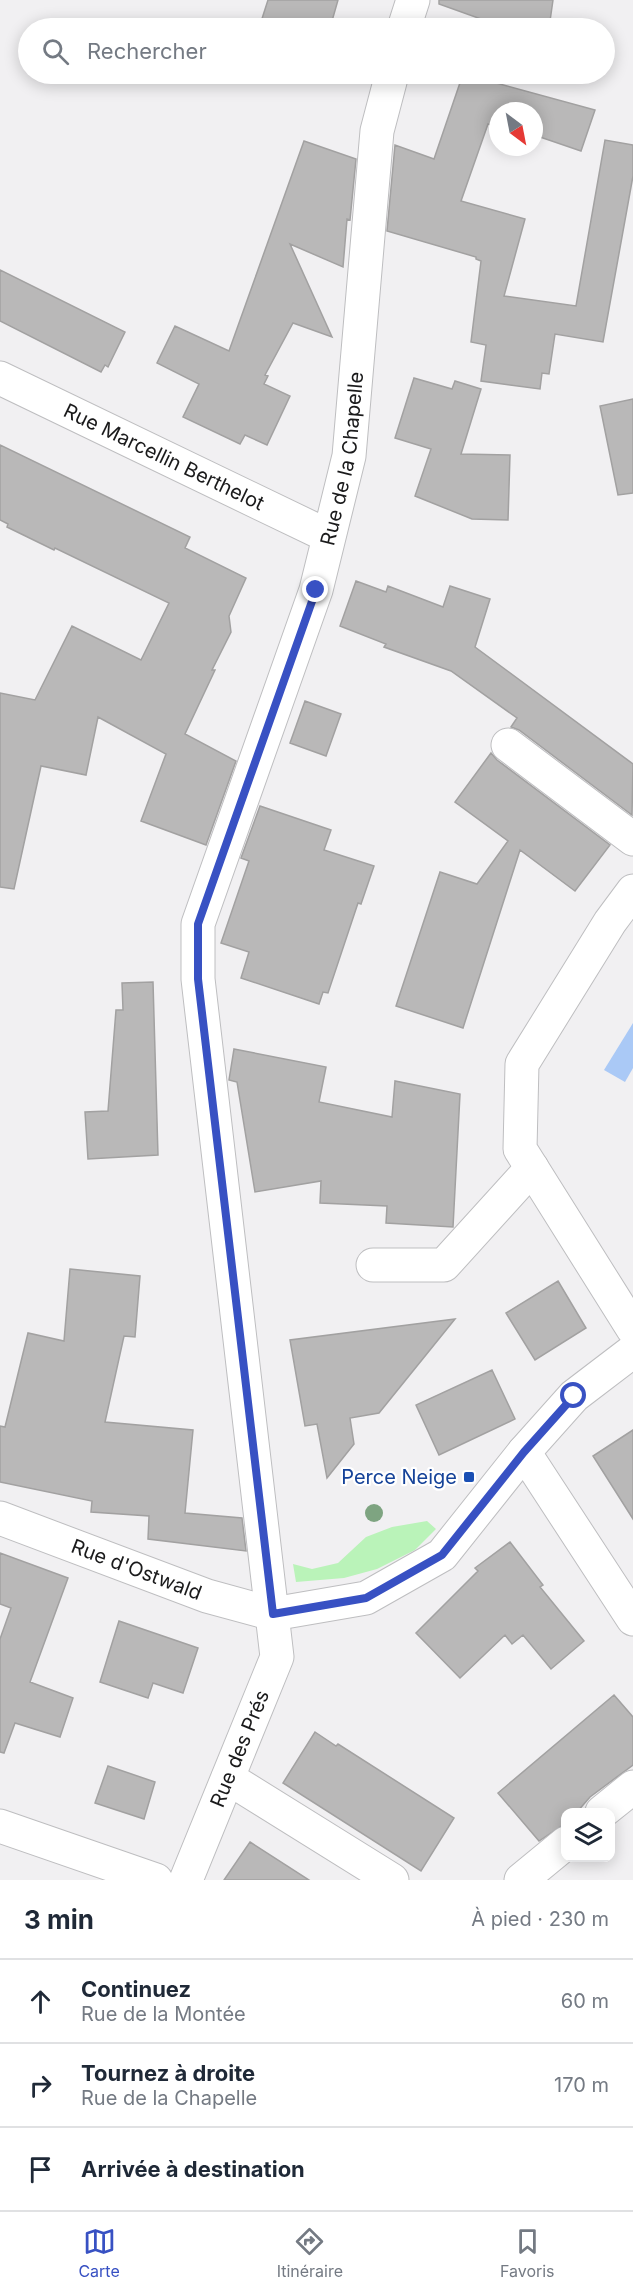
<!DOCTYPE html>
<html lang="fr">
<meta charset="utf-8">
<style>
:root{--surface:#fff;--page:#f6f6f7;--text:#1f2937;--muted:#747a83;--line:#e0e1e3;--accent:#3851c3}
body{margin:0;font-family:Inter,sans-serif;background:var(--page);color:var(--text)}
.controls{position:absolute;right:18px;bottom:18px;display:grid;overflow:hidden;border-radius:12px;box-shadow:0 3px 15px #0003}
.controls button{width:54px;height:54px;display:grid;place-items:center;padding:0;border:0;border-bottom:2px solid var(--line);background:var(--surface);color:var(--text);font:30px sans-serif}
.compass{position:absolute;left:489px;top:102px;width:54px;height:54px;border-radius:50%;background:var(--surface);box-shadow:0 3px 15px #0003;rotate:148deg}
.stop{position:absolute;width:18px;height:18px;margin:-14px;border:4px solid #3851c3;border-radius:50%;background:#fff}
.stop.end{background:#3851c3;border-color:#fff;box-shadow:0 2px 6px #0008}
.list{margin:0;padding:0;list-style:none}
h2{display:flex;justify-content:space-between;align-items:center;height:78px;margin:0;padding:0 24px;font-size:26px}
h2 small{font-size:20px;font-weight:400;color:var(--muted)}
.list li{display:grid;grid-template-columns:39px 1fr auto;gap:18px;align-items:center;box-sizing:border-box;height:84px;padding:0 24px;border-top:2px solid var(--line)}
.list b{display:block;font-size:22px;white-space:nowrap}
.list p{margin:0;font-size:20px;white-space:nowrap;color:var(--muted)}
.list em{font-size:20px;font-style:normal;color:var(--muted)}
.icon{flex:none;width:33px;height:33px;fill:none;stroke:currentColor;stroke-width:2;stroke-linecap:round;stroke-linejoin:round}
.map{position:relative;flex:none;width:633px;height:1880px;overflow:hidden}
.search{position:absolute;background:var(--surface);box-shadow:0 3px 15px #0003;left:18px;right:18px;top:18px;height:66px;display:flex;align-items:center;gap:15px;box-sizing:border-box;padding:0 21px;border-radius:33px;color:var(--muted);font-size:22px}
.sheet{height:330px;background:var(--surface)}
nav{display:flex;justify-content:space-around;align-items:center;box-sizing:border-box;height:84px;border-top:2px solid var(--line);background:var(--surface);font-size:16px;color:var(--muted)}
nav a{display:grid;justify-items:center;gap:3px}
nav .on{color:var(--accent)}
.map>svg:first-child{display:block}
.green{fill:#baf3b9}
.water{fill:#aac9f6}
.building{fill:#b9b8b8;stroke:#a2a1a1;stroke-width:1.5}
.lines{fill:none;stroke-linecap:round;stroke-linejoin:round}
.minor-casing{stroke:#bebec0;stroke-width:35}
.major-casing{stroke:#bebec0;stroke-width:35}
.minor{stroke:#fff;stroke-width:33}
.major{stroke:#fff;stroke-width:33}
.tree{fill:#7ea481}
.route{stroke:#3851c3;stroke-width:8}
.transit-dot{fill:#1a4fb4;stroke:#fff;stroke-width:2}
.labels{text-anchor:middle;stroke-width:4.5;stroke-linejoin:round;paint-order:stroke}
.street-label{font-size:20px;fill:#1a1a1b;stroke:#fff}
.transit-label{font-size:20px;fill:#164399;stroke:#fff;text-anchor:end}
</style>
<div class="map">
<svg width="633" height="1880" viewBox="0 0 633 1880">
<rect width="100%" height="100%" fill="#f1f0f2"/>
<path class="green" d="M427 1521 436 1529 415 1550 377 1569 344 1578 296 1582 293 1564 312 1569 338 1563 366 1537 392 1527Z"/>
<path class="water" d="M633 1023V1068L625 1082 604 1070Z"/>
<path class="building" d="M268 0H338L330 28H259Z
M439 0H553L549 28H506L439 4Z
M463 74 595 110 581 151 534 135V111H498V127L488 124 461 201 525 219 504 296 576 306 605 140 633 145V176L603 342 555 334 549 374 542 373 540 389 481 381 486 345 471 342 481 261 476 259V257L387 231 395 145 434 159Z
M304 141 356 159 350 220 347 219 343 267 290 244 332 337 293 323 265 375 268 376 264 384 290 396 267 445 245 435 240 444 183 417 199 384 157 363 175 326 229 351Z
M0 270 125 332 108 367 105 365 101 372 0 321Z
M414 378 452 389 455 381 481 389 461 454 510 455 508 520 472 519 415 496 431 449 395 438Z
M633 399V493L618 495 600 406Z
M0 445 190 537 185 548 246 578 229 616 231 632 212 670H215L185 734 236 761 206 845 141 821 166 754 98 717 86 775 41 766 14 889 0 887V693L35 700 72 626 141 660 169 603 55 548 54 550 7 527 8 524 0 520Z
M356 581 386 592 388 586 443 607 450 586 490 599 475 647 633 764 632 815 519 730 511 727 517 718 451 671 384 647 386 644 340 626Z
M305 701 341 714 326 756 290 743Z
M491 753 497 760 610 845 575 891 520 850 463 1028 396 1006 440 872 477 884 508 841 455 802Z
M260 806 331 830 324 850 374 866 361 904 358 903 328 993 323 992 319 1004 241 978 249 952 221 943 249 861 241 858Z
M153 982 158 1155 88 1159 85 1112 108 1111 116 1010H123L122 983Z
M234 1049 326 1067 319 1102 392 1117 395 1081 460 1094 453 1227 386 1223 387 1206 320 1203 321 1181 255 1192 237 1082 229 1080Z
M70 1269 140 1276 135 1337 124 1336 105 1422 193 1430 185 1513 242 1518 246 1551 148 1539 149 1516 91 1512 92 1501 0 1482V1426L5 1427 28 1333 64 1341Z
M558 1281 586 1328 535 1360 506 1313Z
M455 1319 379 1413 350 1418 354 1444 327 1478 317 1424 305 1426 290 1340Z
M492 1370 515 1419 439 1455 416 1405Z
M633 1430V1519L593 1456Z
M510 1542 543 1585 540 1587 584 1641 551 1669 523 1635 512 1644 505 1635 460 1678 416 1633 478 1571 475 1568Z
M0 1553 68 1578 30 1682 73 1698 60 1737 15 1723 4 1753 0 1752V1639L11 1608 0 1604Z
M119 1621 198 1648 183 1693 153 1683 148 1698 100 1682Z
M614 1695 633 1717V1765L590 1797 577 1812H566V1823L539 1841 498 1793Z
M315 1732 336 1746 338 1744 454 1818 421 1871 283 1783Z
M108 1766 155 1782 144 1819 95 1803Z
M250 1842 309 1880H224Z"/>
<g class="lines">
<g class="minor-casing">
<g id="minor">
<path d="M404 28 413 0"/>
<path id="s1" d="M0 378 328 536"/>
<path d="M508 745 633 839"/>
<path d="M633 891 610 922 522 1064 520 1149 633 1329"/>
<path d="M373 1265H444L532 1168"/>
<path d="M524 1452 633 1619"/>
<path d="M228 1778 392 1880"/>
<path d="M602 1812 633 1787"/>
<path d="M0 1826 156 1880"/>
<path id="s2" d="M186 1880 277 1657 198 979V924L316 590 349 456 377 131 392 74"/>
<path d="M521 1880 566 1843"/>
</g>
</g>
<g class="major-casing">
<g id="major">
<path id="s3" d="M0 1518 207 1596 273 1614 366 1598 442 1555 524 1452 574 1396 633 1351"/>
</g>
</g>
<use href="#minor" class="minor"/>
<use href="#major" class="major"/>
</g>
<circle class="tree" cx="374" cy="1513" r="9"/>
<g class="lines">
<path class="route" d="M316 590 198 924V979L273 1614 366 1598 442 1555 524 1452 574 1396"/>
</g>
<rect class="transit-dot" x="463" y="1471" width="12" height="12" rx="3"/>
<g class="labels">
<g class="street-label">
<text dy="7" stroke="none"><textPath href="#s1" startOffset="182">Rue Marcellin Berthelot</textPath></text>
<text dy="7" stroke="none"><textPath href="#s2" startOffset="1467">Rue de la Chapelle</textPath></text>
<text dy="7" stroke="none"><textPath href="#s3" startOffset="146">Rue d'Ostwald</textPath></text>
<text dy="7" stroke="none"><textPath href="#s2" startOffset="142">Rue des Prés</textPath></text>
</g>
<g class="transit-label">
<text x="457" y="1484">Perce Neige</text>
</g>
</g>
</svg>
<div class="controls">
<button><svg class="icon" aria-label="layers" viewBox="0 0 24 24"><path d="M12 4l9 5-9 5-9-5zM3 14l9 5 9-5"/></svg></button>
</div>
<svg class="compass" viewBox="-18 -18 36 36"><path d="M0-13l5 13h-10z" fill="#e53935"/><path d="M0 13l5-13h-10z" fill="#747a83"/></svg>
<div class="stop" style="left:574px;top:1396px"></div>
<div class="stop end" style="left:316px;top:590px"></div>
<div class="search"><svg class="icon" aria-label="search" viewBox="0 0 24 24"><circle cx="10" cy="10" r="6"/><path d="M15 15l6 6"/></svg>Rechercher</div>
</div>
<section class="sheet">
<h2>3 min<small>À pied · 230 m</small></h2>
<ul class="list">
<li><svg class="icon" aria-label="ahead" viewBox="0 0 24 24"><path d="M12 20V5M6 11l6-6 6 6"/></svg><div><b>Continuez</b><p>Rue de la Montée</p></div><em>60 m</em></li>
<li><svg class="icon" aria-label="right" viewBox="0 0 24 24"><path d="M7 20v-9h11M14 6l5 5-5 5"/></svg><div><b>Tournez à droite</b><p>Rue de la Chapelle</p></div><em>170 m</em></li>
<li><svg class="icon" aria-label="arrive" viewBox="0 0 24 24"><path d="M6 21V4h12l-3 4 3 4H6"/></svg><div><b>Arrivée à destination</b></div></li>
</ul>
</section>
<nav>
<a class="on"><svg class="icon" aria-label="map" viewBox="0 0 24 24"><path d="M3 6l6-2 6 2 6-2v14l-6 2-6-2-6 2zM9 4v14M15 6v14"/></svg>Carte</a>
<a><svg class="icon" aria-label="directions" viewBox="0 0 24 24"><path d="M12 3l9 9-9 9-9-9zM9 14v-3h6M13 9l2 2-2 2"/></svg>Itinéraire</a>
<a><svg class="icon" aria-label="saved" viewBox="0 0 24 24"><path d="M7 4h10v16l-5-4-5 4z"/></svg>Favoris</a>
</nav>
